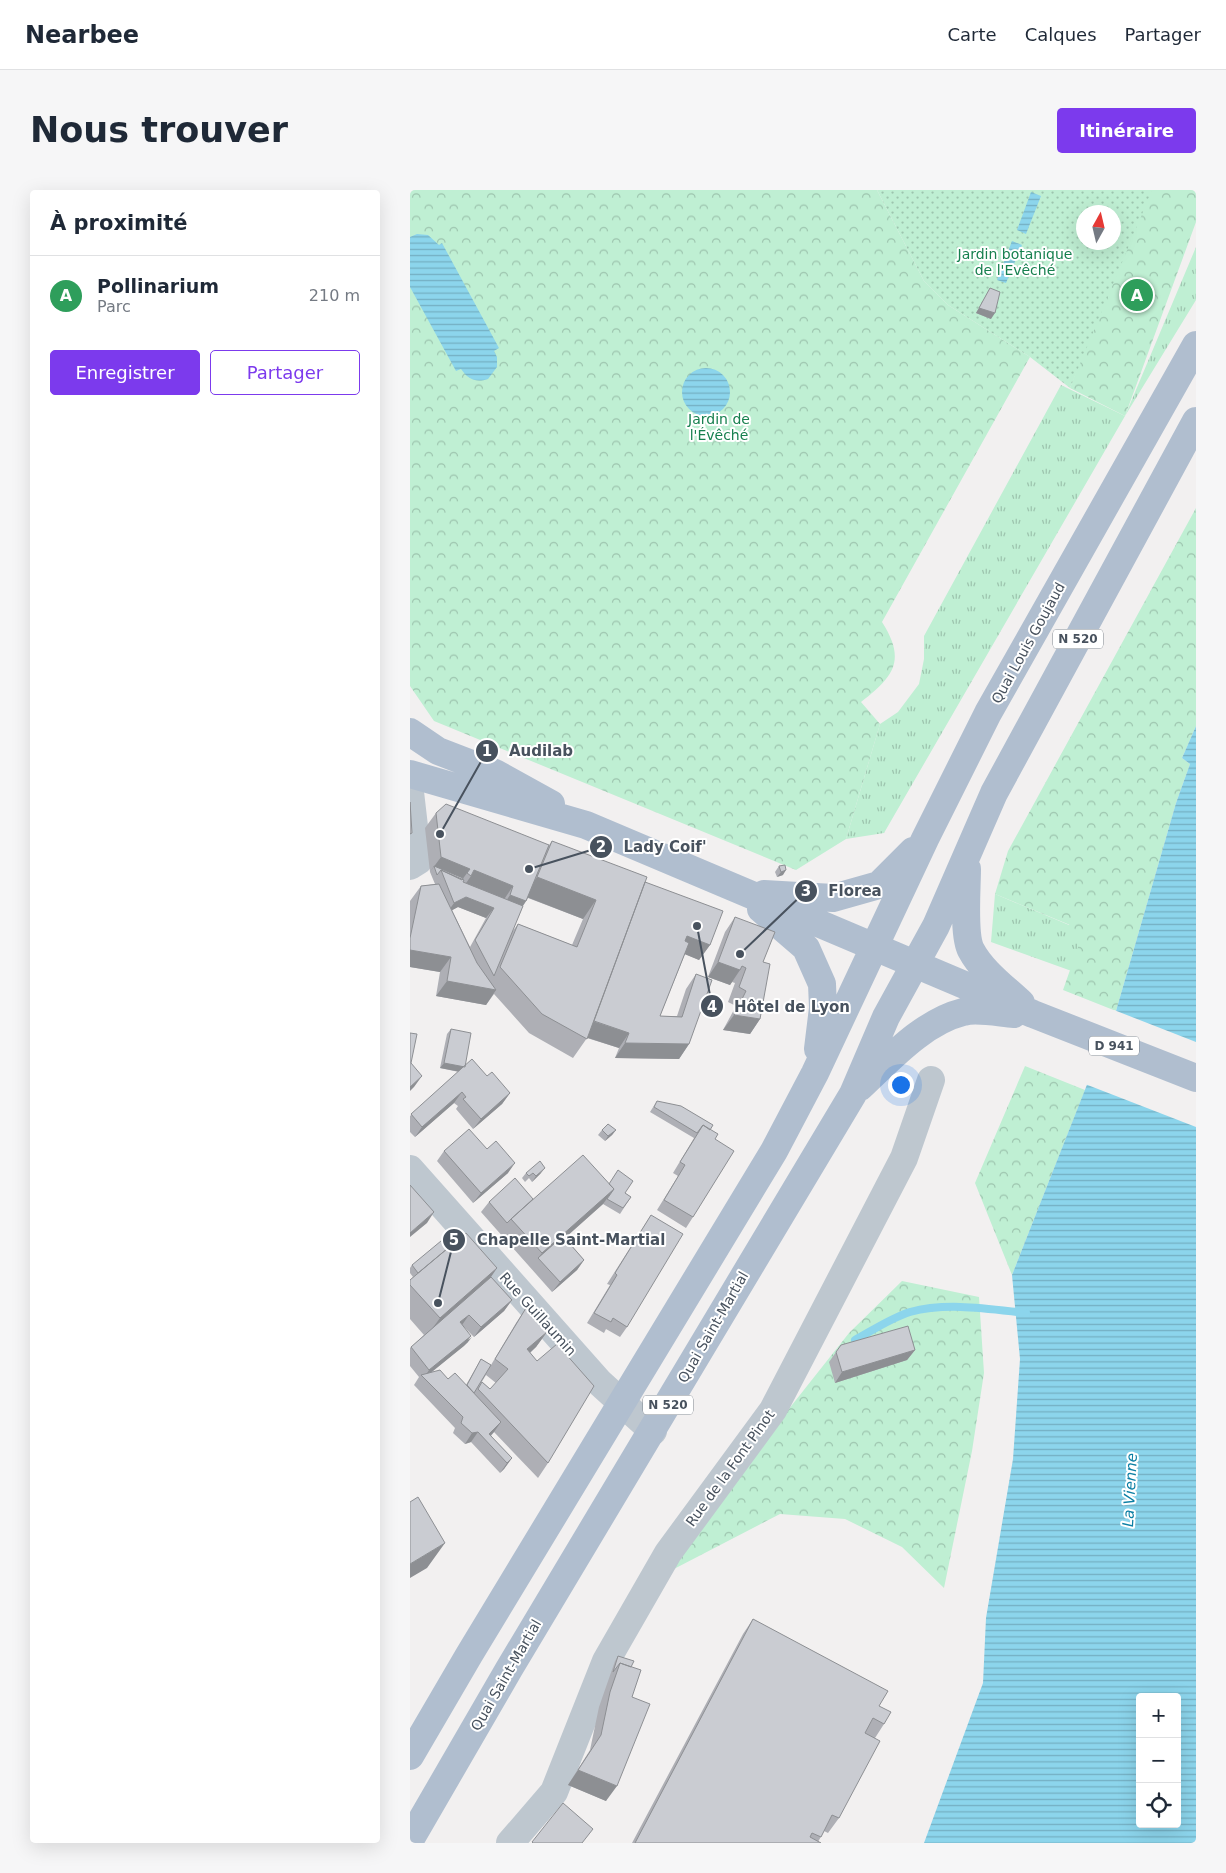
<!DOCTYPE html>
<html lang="fr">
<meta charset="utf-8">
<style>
:root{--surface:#fff;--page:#f6f6f7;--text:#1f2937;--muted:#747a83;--line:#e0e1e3;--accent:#7c3aed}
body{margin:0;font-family:"DejaVu Sans",sans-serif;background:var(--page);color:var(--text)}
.controls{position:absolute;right:15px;bottom:15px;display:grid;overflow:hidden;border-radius:5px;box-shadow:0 5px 20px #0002}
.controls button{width:45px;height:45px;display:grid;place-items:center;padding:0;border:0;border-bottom:1px solid var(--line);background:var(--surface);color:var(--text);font:25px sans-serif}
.compass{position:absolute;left:666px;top:15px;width:45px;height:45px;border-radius:50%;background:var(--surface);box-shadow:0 5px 20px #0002;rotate:8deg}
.you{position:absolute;left:490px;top:894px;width:18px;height:18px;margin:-12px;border:4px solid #fff;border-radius:50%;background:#1a73e8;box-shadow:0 0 0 8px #1a73e833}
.badge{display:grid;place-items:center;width:32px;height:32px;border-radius:50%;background:var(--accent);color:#fff;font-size:16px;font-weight:700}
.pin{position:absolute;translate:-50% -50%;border:2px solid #fff;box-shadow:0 1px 5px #0006}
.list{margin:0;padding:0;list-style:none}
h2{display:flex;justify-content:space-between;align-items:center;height:65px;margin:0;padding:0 20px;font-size:21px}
h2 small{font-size:16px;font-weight:400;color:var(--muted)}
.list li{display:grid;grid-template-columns:32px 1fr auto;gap:15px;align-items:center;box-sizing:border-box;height:80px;padding:0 20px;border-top:1px solid var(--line)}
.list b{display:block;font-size:19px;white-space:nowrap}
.list p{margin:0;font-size:16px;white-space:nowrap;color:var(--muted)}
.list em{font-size:16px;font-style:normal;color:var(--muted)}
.actions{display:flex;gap:10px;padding:15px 20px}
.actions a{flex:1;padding:11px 0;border:1px solid var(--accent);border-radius:5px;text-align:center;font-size:18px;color:var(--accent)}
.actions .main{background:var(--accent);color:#fff}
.icon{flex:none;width:28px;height:28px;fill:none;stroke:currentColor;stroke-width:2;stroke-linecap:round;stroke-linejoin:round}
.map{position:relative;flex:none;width:786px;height:1653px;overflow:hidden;border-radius:5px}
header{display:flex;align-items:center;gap:30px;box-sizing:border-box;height:70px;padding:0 25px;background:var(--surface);border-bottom:1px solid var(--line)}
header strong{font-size:24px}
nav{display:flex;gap:28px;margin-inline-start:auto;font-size:18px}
.intro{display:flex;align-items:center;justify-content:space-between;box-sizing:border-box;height:120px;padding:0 30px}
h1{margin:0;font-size:35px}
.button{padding:12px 22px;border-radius:5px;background:var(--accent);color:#fff;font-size:18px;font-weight:700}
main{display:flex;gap:30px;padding:0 30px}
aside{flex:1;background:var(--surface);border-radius:5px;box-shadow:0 5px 20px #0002}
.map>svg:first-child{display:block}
.grass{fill:url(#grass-tufts)}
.forest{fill:url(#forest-crowns)}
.garden{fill:url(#garden-dots);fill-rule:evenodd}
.water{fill:url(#water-rules);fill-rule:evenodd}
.pier{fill:#f2f0f0}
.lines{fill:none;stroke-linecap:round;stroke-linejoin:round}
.stream{stroke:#8cd5ec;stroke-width:8}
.minor{stroke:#bec7cf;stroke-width:28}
.major{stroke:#b0becf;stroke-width:28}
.wall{fill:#aeafb5;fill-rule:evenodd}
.shaded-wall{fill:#8d8f93}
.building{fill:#caccd2;stroke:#8d8f93}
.labels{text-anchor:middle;stroke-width:4;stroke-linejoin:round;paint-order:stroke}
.shield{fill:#fff;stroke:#7f868e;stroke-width:1}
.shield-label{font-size:12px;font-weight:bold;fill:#48525e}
.park-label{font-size:14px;fill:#17804f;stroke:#fff}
.street-label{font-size:14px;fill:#48525e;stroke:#fff}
.water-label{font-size:15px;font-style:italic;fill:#0c7fa4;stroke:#fff}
.leader{fill:none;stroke:#48525e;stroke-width:2}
.callout-dot{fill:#48525e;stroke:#fff;stroke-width:2}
.mark-label{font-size:15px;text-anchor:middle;font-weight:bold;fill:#fff}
.callout-label{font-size:15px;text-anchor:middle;font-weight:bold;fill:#48525e;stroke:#fff;stroke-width:4;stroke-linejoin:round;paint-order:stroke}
</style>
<header>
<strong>Nearbee</strong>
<nav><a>Carte</a><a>Calques</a><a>Partager</a></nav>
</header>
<div class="intro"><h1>Nous trouver</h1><a class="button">Itinéraire</a></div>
<main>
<aside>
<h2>À proximité<small></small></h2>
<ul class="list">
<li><span class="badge" style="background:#2e9e5b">A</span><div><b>Pollinarium</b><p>Parc</p></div><em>210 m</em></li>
</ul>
<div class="actions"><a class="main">Enregistrer</a><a>Partager</a></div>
</aside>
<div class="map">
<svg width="786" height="1653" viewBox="0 0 786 1653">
<defs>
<pattern id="grass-tufts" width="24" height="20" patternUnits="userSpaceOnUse" patternTransform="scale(1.25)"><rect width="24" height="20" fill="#bfefd3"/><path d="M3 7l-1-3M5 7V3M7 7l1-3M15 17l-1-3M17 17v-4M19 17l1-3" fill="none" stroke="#9dc4ae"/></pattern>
<pattern id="forest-crowns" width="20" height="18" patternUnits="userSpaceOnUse" patternTransform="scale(1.25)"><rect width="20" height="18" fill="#bfefd3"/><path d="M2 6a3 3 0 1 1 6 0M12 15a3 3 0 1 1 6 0" fill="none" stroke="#9dc4ae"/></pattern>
<pattern id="garden-dots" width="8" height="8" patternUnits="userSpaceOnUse" patternTransform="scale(1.25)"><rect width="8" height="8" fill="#bfefd3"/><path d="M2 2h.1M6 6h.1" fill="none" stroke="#9dc4ae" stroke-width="1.8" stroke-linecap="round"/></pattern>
<pattern id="water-rules" width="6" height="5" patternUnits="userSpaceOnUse" patternTransform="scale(1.25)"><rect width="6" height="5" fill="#8cd5ec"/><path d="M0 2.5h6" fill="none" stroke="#74afc2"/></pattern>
</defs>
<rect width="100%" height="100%" fill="#f2f0f0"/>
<path class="grass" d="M786 57V110L715 226 474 643 436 649 470 534 488 522 509 494 514 469V446L651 195 715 226Z
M786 318 681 788 581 752 585 704 659 735Z"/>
<path class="forest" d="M0 0H467L514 91 538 115 620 167 472 432C497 471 483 487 451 512L470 534 436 649 386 680 24 531 0 496Z
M740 0H786V32L715 226 660 198 699 94Z
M786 318V536L772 568 780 574 766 613 706 821 653 800 672 746 660 735 585 704 598 661Z
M615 876 675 900 602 1085 565 993Z
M492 1091 569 1107 574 1183 562 1261 534 1398 492 1357 435 1329 370 1324 262 1380 352 1253 397 1196 439 1143Z"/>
<path class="garden" d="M467 0H742L660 198 620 167 538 115 514 91ZM674 22H704V52H674Z"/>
<path class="water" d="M621 2 631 6 616 44 607 40Z
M7 44 18 45 29 55 32 53 89 158 84 161 87 167V177L78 189C65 193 58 189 51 179L46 181 0 97V47Z
M602 51 612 55 596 93 587 90Z
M272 202a24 24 0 1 1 48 0a24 24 0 1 1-48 0Z
M786 536V1653H514L573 1493 576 1428 603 1269 610 1169 602 1085 706 821 766 613 780 574 772 568ZM730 1507H767V1634H730Z"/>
<path class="pier" d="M704 820 786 852V937L675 894Z"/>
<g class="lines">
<path class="stream" d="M445 1150C463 1140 481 1128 500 1122 537 1112 579 1119 616 1123"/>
<path class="minor" d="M0 602 8 671 0 676
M0 979 190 1193 243 1241
M100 1653 144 1602 196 1471 258 1363 363 1220 494 968 521 890"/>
<path class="major" d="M0 542 28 561 85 583 141 614
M0 584 176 635 623 824 786 888
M557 679C557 697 553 745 561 760 572 781 594 797 611 813
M354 704 423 708 469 695 503 661
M351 719 396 758 412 794 413 818 408 859
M450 897C480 869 513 832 553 822 566 818 590 823 604 824
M0 1566 59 1465 364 961 405 883 515 649 578 523 786 155
M0 1650 99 1479 443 904 476 827 526 736 584 603 786 231"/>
</g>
<path class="wall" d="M580 98 581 129 566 123Z
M26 623 139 655 142 651 235 692 300 755 289 770 275 764 250 826H267L276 799 286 784 279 854 269 869 205 868 209 858 177 848 163 868 119 843 84 804 76 815 26 806 30 782 0 777V711L11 696 25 694 20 682 15 638ZM118 708 173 729 162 755 108 734 102 742 113 716ZM48 717 76 728 60 757 42 720Z
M369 676 373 685 367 687 365 682Z
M325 727 353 772 350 829 340 844 313 840 326 816 318 812 325 793 322 792 320 795 298 787 315 742Z
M41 839 55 876 77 886 100 903 92 914 63 939 46 919 48 916 44 913 5 947 0 942V926L49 882 30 878 37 844Z
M247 911 300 940 305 949 283 1027 276 1038 247 1020 268 986 263 983 284 948 240 922Z
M192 940H206L202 945 195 951 188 945Z
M77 959 98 983 63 1013 27 971 34 961Z
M208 980 215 1003 221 1007 210 1024 193 1014 155 1048 174 1070 167 1080 142 1102 71 1022 79 1012 123 1009 199 994Z
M116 983H131L122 992 119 988 115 992 112 988Z
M241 1025 217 1137 210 1147 196 1139 194 1143 177 1133 200 1095 197 1094Z
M44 1053 87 1078 81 1087 102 1110 94 1121 64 1147 52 1135 58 1152 22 1182 38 1189 56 1195 71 1169 81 1175 106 1133 116 1118 137 1142 126 1157 120 1163 138 1273 128 1288 84 1242 81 1246 102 1268 94 1279 90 1283 61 1252 55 1254 43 1243 45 1238 4 1195 9 1187 0 1176V1158L14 1145 0 1129V1090L3 1087 0 1083V1078L2 1075ZM76 1185 86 1193 80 1199 72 1192 68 1198Z
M431 1155 505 1160 497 1170 425 1193 419 1172Z
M343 1429 469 1516 474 1534 465 1548 429 1628 418 1643 414 1641 408 1652 411 1653H222L333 1444Z
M208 1466 221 1477 222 1507 196 1611 158 1595 180 1560 189 1517 205 1471Z"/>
<path class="shaded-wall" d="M569 118 585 123 581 129 566 123Z
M31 667 60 679 49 694 24 676 20 682Z
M64 680 103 696 93 711 54 696 61 686Z
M376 680 373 685 367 687 371 682Z
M127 687 186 710 173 729 114 706Z
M100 705 116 711 106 726 90 720Z
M56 707 84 718 76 728 48 717 37 723 44 713Z
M277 746 300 755 289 770 267 761Z
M0 760 41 767 30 782 0 777Z
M308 772 330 780 320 795 298 787Z
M37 791 86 800 76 815 26 806Z
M324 825 350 829 340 844 313 840Z
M182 831 219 843 209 858 172 846Z
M215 853 279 854 269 869 205 868Z
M34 873 55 877 51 882 30 878Z
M12 886 4 897 0 901V897Z
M52 902 44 913 5 947 12 937Z
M100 903 92 914 63 939 71 929Z
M206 940 202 945 195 951 198 946Z
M105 973 98 983 63 1013 71 1003Z
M135 978 131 983 122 992 126 986Z
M204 999 193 1014 130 1070 128 1068 132 1063Z
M24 1022 17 1033 0 1047V1043Z
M174 1070 167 1080 142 1102 150 1092Z
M87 1078 74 1097 16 1147 30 1128Z
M102 1110 94 1121 64 1147 71 1137Z
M59 1125 52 1135 50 1132Z
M137 1142 126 1157 107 1174 117 1159Z
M61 1146 54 1156 14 1188 19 1180Z
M62 1147 58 1152 54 1156 57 1151Z
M505 1160 497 1170 425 1193 432 1182Z
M91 1232 84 1242 76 1250 79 1244Z
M68 1242 61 1252 55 1254 62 1243Z
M102 1268 94 1279 90 1283 97 1273Z
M35 1353 17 1378 0 1388V1374Z
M168 1580 207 1596 196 1611 158 1595Z"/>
<path class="building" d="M580 98 590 102 585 123 569 118Z
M0 612 2 643 0 644Z
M36 614 139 655 116 711 100 705 103 696 64 680 61 686 57 683 60 679 31 667 26 623Z
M142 651 237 687 177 849 132 824 90 777 108 734 167 757 186 710 127 687Z
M375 675 376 680 371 682 369 676Z
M24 676 53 688 52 690 31 680 27 685Z
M31 680 54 690 53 692 113 716 84 786 65 750 84 718 56 707 44 713Z
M235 692 313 721 300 755 277 746 275 751 279 753 250 826 272 827 286 784 302 790 279 854 215 853 219 843 184 831Z
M29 694 67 773 86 800 37 791 41 767 0 760V748L11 696Z
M325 727 365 742 353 772 360 774 350 829 324 825 336 801 329 797 336 778 332 776 330 780 308 772Z
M41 839 61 843 55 877 34 873Z
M0 843 7 844 1 873 12 886 0 897Z
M62 869 77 886 82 882 100 903 71 929 53 909 56 907 52 902 12 937 1 924Z
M247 911 271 916 303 935 300 940 293 935 287 943 244 917Z
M198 934 206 940 198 946 192 940Z
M293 935 308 944 305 949 324 961 283 1027 254 1010 275 975 270 972Z
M59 939 77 959 86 951 105 973 71 1003 34 961Z
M173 965 204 999 132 1063 101 1029Z
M130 971 135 978 126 986 123 983 119 986 116 983Z
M208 980 223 991 215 1003 221 1007 213 1018 197 1009 204 999 199 994Z
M105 988 123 1009 101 1029 97 1033 79 1012Z
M0 995 24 1022 0 1043Z
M241 1025 273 1044 217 1137 203 1128 201 1132 184 1123 207 1085 205 1083Z
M56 1043 87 1078 30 1128 0 1095V1090Z
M37 1046 44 1053 8 1083 2 1075Z
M153 1046 174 1070 150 1092 128 1068Z
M81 1087 102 1110 71 1137 59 1125 50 1132 61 1146 19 1180 1 1157Z
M116 1118 137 1142 117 1159 127 1171 147 1154 184 1196 138 1273 68 1199 72 1192 80 1199 98 1179 85 1169Z
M498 1136 505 1160 432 1182 426 1162 431 1155Z
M71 1169 81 1175 64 1203 57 1195Z
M30 1180 38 1189 45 1183 91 1232 79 1244 102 1268 97 1273 68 1242 62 1243 51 1233 53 1227 11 1185Z
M8 1307 35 1353 0 1374V1312Z
M343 1429 478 1501 469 1516 481 1522 474 1534 463 1528 455 1543 470 1551 429 1628 422 1625 411 1647 402 1643 400 1647 411 1653H225Z
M208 1466 224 1471 221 1477 210 1473 203 1482Z
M210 1473 231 1480 222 1507 240 1514 207 1596 168 1580 191 1545 200 1502Z
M153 1613 183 1639 172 1653H123L122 1652Z"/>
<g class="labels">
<g class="shield">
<rect x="643" y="439.5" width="50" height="19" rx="4"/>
<rect x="679" y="846.5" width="50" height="19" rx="4"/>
<rect x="233" y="1205.5" width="50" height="19" rx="4"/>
</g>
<g class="shield-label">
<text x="668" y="453">N 520</text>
<text x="704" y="860">D 941</text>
<text x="258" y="1219">N 520</text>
</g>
<g class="park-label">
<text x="605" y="69">Jardin botanique<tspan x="605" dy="16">de l'Evêché</tspan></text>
<text x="309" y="234">Jardin de<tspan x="309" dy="16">l'Évêché</tspan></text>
</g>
<g class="street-label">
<text transform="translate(618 453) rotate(-61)" y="5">Quai Louis Goujaud</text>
<text transform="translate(128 1124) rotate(48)" y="5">Rue Guillaumin</text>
<text transform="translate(303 1137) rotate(-60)" y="5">Quai Saint-Martial</text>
<text transform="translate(320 1278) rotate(-54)" y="5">Rue de la Font Pinot</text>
<text transform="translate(96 1485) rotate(-60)" y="5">Quai Saint-Martial</text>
</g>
<g class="water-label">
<text transform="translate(720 1300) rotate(-87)" y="5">La Vienne</text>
</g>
</g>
<path class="leader" d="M30 644L77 561M119 679L191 657M330 764L396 701M287 736L302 816M28 1113L44 1050"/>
<g class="callout-dot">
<circle cx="30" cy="644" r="5"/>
<circle cx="119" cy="679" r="5"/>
<circle cx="330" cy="764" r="5"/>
<circle cx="287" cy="736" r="5"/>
<circle cx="28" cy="1113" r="5"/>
<circle cx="77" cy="561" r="12"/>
<circle cx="191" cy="657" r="12"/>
<circle cx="396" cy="701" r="12"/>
<circle cx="302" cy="816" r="12"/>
<circle cx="44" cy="1050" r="12"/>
</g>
<g class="mark-label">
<text x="77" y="566">1</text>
<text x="191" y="662">2</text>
<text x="396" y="706">3</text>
<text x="302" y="822">4</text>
<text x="44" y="1055">5</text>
</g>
<g class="callout-label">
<text x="131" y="566">Audilab</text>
<text x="255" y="662">Lady Coif'</text>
<text x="445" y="706">Florea</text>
<text x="382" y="822">Hôtel de Lyon</text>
<text x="161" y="1055">Chapelle Saint-Martial</text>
</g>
</svg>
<div class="controls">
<button>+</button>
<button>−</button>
<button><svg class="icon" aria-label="locate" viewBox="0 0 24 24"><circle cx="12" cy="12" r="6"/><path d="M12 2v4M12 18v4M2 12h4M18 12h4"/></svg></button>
</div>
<svg class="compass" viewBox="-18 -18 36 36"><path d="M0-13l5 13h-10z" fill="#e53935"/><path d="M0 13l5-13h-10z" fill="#747a83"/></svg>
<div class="you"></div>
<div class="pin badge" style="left:727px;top:105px;background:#2e9e5b">A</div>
</div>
</main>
